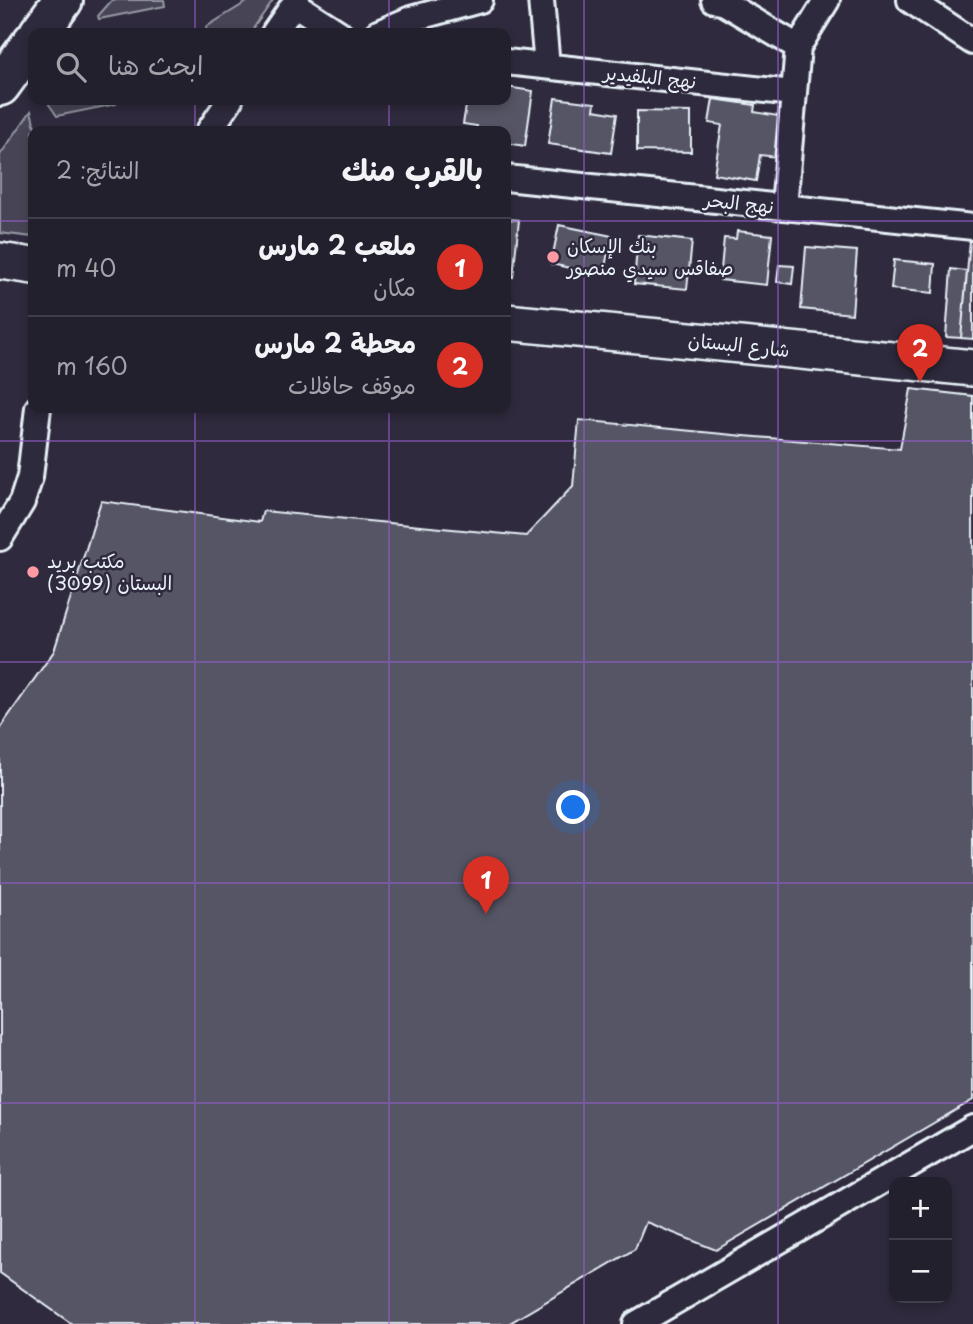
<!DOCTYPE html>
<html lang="ar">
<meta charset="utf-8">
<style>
:root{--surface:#23202e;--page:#2b2836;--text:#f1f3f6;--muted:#a3a3aa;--line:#403e4a;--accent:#d93025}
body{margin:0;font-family:"Playpen Sans","Playpen Sans Arabic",sans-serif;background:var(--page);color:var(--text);direction:rtl}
.controls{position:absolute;right:21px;bottom:21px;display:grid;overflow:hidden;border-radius:14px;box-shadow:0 4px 10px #0003}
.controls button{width:63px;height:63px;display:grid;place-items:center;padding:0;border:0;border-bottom:2px solid var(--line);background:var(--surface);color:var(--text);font:35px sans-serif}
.you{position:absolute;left:574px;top:808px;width:24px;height:24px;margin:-18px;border:5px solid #fff;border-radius:50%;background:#1a73e8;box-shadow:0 0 0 10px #1a73e833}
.badge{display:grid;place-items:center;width:46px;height:46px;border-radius:50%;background:var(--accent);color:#fff;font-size:23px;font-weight:700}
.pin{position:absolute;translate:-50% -58px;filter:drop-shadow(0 2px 4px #0008)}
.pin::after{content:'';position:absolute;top:37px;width:24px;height:21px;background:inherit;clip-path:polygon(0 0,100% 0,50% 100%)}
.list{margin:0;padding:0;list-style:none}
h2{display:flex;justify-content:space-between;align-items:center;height:91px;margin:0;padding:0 28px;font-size:30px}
h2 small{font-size:23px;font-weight:400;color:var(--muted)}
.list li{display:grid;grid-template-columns:46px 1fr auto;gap:21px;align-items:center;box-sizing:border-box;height:98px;padding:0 28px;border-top:2px solid var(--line)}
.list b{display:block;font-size:26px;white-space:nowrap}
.list p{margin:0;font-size:23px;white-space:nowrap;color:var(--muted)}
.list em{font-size:23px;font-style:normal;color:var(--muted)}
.icon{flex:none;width:38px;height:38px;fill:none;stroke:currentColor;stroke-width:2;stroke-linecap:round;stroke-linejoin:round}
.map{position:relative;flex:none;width:973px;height:1324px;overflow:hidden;direction:ltr}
.search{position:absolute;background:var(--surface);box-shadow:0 4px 10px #0003;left:28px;top:28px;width:483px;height:77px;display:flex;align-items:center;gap:18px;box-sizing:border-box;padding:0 24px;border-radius:14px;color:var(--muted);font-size:26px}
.panel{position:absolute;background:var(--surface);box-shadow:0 4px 10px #0003;left:28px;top:126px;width:483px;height:287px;border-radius:14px;direction:rtl}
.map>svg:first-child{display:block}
.green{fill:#464455;stroke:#979aa6;stroke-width:2}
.building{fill:#575565;stroke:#e8f1f8;stroke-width:2}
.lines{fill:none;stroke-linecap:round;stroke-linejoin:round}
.minor-casing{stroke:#e8f1f8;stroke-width:30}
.secondary-casing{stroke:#e8f1f8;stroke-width:40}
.primary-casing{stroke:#e8f1f8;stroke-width:44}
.minor{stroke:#2f2a3d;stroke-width:24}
.secondary{stroke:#2f2a3d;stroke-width:35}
.primary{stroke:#2f2a3d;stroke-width:38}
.grid{fill:none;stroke:#965dcd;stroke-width:2;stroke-opacity:0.55}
.poi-dot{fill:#ff9aa2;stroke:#2f2a3d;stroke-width:2.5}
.labels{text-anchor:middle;stroke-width:5;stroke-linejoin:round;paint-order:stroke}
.street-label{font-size:19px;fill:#e8f1f8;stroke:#2f2a3d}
.poi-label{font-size:19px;fill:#e8f1f8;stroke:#2f2a3d;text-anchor:start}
</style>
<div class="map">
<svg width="973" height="1324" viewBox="0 0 973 1324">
<rect width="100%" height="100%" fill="#2f2a3d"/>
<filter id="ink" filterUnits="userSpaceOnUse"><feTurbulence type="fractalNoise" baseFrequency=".0143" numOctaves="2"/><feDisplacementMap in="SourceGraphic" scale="14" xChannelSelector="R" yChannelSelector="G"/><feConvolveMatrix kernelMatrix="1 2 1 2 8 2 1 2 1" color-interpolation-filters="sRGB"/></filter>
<g filter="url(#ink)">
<path class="green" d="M112 0H164L165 6 99 19 98 16Z
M250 0H273L250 33H207L206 27Z
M46 100H115L116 104 57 116Z
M31 111 36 131H33V237L0 233V155Z"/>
<path class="building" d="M506 87 533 91 525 146 506 143V131H476L477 126 463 124 467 100H506Z
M555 98 595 103 594 110 617 114 611 153 548 144Z
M713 99 755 105 754 112 784 117 777 157 760 155 756 181 714 174 722 125 709 123Z
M637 111 691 112V152L637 151Z
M506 219 519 220 513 277 506 276Z
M559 225 612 236 603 275 551 264Z
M737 231 772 235 767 285 720 280 724 238 736 239Z
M638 235 692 241 687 289 634 284Z
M970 241H973V339L961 338Z
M806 247 857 251 852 314 801 309Z
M894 260 935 264 933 293 891 289Z
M779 265 794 266 792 284 777 282Z
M951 269 967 271 961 338 946 337Z
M911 389 973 396V1100L716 1250 646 1222 635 1249 508 1324H72L0 1273V728L54 651 101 501 260 522 263 511 526 536 573 486 579 420 744 436 900 449Z"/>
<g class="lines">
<g class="minor-casing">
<path id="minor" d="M541 0 547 66
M714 0 724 3 798 47
M910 0 973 42
M294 4 339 33
M274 33 297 0
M378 33 411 19 480 0
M506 62 793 93
M209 131 230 100
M506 178 973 227
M784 207 798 47 827 0
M0 538 22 502 30 477 38 408
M636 1324 973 1128"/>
</g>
<g class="secondary-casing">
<path id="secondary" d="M0 261 33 266
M506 322 973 368"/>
</g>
<g class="primary-casing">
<path id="primary" d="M39 33 63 0
M0 86 33 41"/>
</g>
<use href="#minor" class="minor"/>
<use href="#secondary" class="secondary"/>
<use href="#primary" class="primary"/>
</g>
</g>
<path class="grid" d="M195 0V33M389 0V33M584 0V1324M778 0V1324M195 100V131M389 100V131M0 221H33M506 221H973M195 408V1324M389 408V1324M0 441H973M0 662H973M0 883H973M0 1103H973"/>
<g class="poi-dot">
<circle cx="553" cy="257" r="7"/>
<circle cx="33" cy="572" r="7"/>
</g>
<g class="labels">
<g class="street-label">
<text transform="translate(650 77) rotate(6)" y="7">نهج البلفيدير</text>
<text transform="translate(739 203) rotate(6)" y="7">نهج البحر</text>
<text transform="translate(739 345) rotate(6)" y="7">شارع البستان</text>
</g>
<g class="poi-label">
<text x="567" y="253">بنك الإسكان<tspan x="567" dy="22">صفاقس سيدي منصور</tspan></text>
<text x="47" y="568">مكتب بريد<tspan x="47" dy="22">البستان (3099)</tspan></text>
</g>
</g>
</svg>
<div class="controls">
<button>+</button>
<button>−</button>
</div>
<div class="you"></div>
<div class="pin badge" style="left:486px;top:914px">1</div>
<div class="pin badge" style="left:920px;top:382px">2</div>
<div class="search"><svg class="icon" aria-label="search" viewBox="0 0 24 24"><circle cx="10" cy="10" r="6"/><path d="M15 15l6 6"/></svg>ابحث هنا</div>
<section class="panel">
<h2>بالقرب منك<small>النتائج: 2</small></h2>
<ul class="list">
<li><span class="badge">1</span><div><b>ملعب 2 مارس</b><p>مكان</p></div><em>40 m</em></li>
<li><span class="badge">2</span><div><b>محطة 2 مارس</b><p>موقف حافلات</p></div><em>160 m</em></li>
</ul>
</section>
</div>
